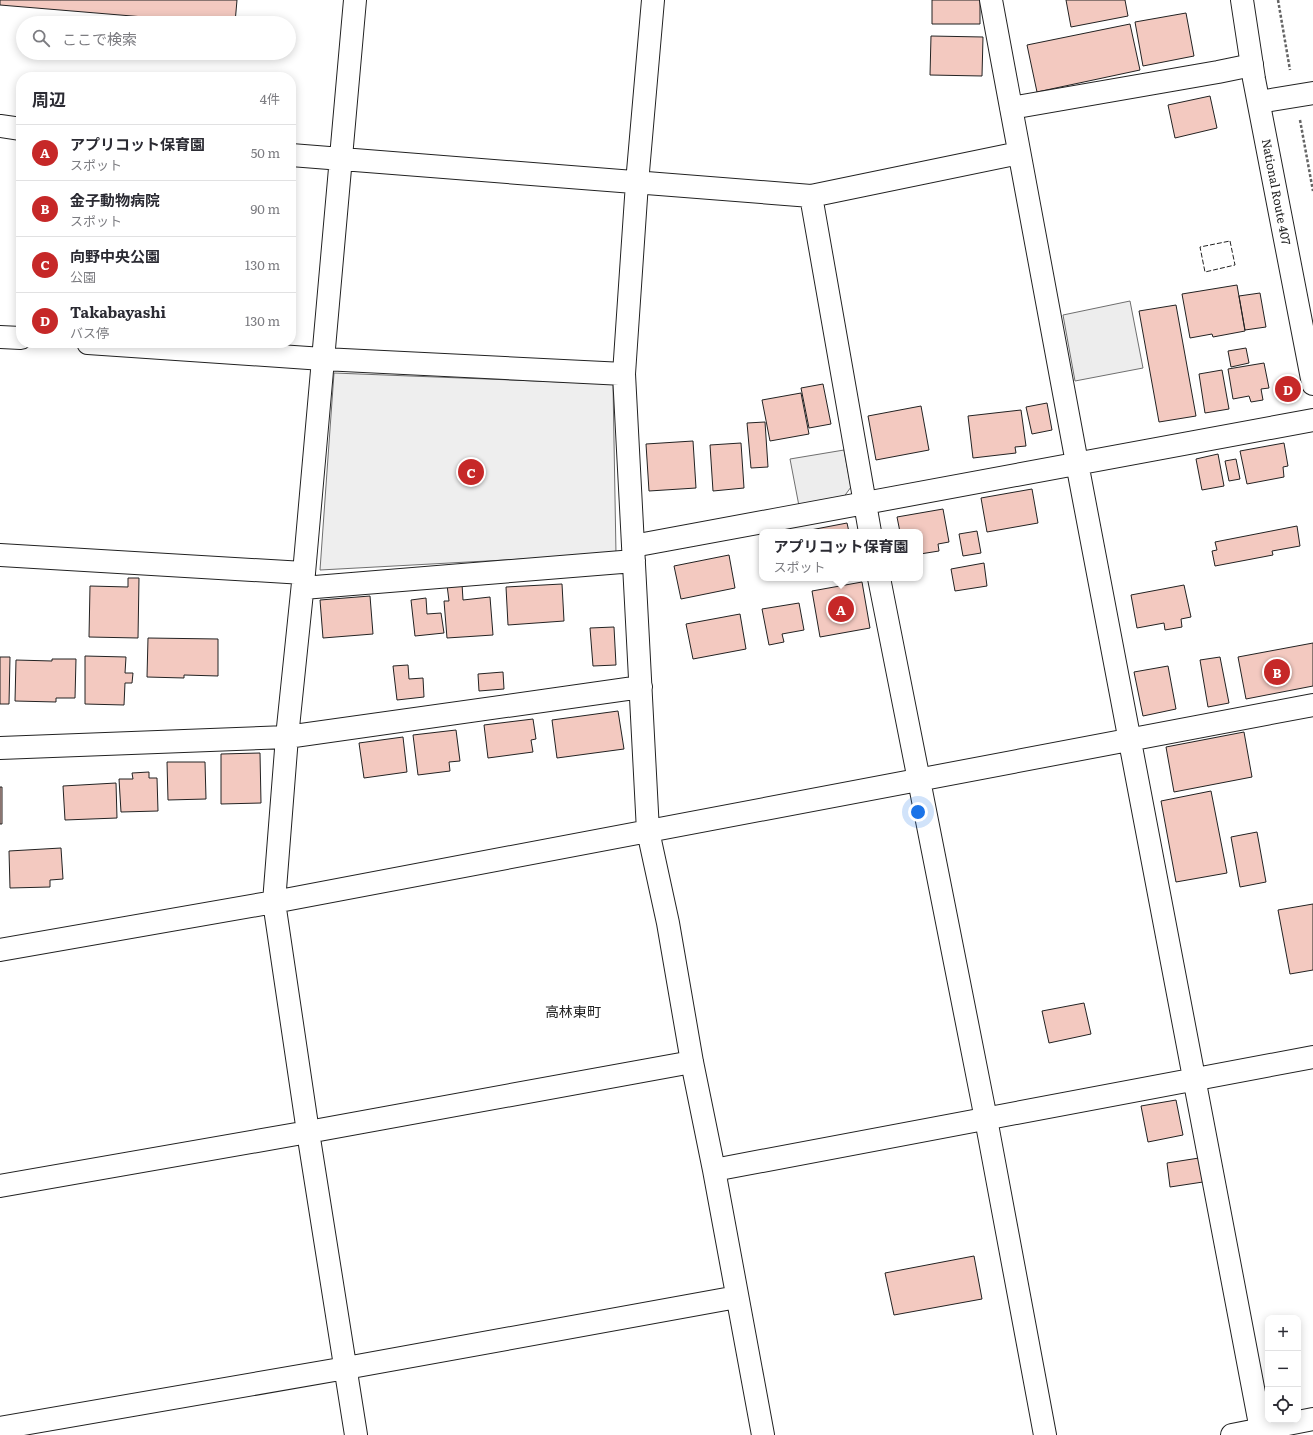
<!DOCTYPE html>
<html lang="ja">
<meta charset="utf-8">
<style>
:root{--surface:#fff;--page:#f2f2f3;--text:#2b2b33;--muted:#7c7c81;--line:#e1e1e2;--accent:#c62828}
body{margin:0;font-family:Literata,"Noto Sans JP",serif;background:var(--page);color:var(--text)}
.controls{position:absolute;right:12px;bottom:12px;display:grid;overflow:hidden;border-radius:8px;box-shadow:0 2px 10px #0003}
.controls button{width:36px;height:36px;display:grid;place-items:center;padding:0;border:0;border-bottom:1px solid var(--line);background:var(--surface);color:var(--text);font:20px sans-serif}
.you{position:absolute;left:918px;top:812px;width:14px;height:14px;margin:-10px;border:3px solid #fff;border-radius:50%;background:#1a73e8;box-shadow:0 0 0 6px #1a73e833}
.badge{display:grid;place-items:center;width:26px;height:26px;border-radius:50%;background:var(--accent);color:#fff;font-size:13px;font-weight:700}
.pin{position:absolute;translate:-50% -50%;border:2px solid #fff;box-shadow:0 1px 4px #0006}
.popup{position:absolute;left:759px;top:529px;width:164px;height:52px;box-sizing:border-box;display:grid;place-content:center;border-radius:8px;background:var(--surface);filter:drop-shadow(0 1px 3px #0005);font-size:13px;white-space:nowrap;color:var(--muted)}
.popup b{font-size:15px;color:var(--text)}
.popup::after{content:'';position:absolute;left:50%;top:100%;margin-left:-8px;border:8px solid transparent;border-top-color:var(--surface)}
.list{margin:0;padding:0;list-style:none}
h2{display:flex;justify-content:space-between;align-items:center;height:52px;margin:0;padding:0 16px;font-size:17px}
h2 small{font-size:13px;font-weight:400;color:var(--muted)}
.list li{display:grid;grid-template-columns:26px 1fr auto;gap:12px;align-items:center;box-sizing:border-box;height:56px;padding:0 16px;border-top:1px solid var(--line)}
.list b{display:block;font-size:15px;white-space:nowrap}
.list p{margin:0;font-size:13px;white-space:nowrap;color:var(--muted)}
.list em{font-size:13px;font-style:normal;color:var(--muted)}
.icon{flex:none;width:22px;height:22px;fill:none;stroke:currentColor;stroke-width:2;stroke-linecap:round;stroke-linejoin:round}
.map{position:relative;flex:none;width:1313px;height:1435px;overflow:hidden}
.search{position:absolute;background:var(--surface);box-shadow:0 2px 10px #0003;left:16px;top:16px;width:280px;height:44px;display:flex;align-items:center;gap:10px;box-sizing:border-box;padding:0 14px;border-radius:22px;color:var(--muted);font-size:15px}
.panel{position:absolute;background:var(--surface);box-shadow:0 2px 10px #0003;left:16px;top:72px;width:280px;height:276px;border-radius:16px}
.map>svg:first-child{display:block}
.green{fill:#eee;stroke:#6f6f6f}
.parking{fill:#ededed;stroke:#6f6f6f}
.building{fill:#f3c9c0;stroke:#222}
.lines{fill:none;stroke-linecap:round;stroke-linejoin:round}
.street-casing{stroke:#222;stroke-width:24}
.highway-casing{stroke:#222;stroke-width:24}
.path{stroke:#646464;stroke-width:2.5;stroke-dasharray:3 2;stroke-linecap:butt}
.street{stroke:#fff;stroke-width:22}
.highway{stroke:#fff;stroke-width:22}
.fence{stroke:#222;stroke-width:1;stroke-dasharray:5 2;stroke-linecap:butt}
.labels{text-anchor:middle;stroke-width:3;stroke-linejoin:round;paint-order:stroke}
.street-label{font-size:12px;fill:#222;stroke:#fff}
.quarter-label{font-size:14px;fill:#222;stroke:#fff}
</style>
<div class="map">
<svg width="1313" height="1435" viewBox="0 0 1313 1435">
<rect width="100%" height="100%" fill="#fff"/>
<path class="green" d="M334 373 613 384 616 554 320 570Z"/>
<path class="parking" d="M1130 301 1143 368 1075 381 1063 315Z
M844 450 851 487 843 498 799 506 790 459Z"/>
<path class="building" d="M0 0H237L235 23H216L0 5Z
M932 0H980V24H932Z
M1066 0H1125L1128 16 1071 27Z
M1186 13 1194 56 1143 66 1135 22Z
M1130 24 1140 70 1037 92 1027 45Z
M931 36 983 37 982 76 930 75Z
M1210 96 1217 128 1175 138 1168 105Z
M1237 285 1245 331 1213 337 1212 334 1190 338 1182 294Z
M1260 293 1266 327 1245 330 1239 296Z
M1176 305 1196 416 1159 422 1139 311Z
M1246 348 1249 363 1231 367 1228 351Z
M1264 363 1269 388 1261 389 1263 400 1251 402 1249 396 1233 399 1228 369Z
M1222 370 1229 409 1205 413 1199 374Z
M823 384 831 424 809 428 801 388Z
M801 393 809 434 770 441 762 400Z
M1047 403 1052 430 1032 434 1026 407Z
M921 406 929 450 876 460 868 416Z
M1021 410 1026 446 1015 447 1016 453 973 458 968 416Z
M765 422 768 467 751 468 747 423Z
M693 441 696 488 649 491 646 444Z
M741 443 744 488 713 491 710 445Z
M1284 443 1288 466 1283 467 1284 477 1247 484 1240 451Z
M1218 454 1224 486 1202 490 1196 459Z
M1236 459 1240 479 1229 481 1225 461Z
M1032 489 1038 523 987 532 981 498Z
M943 509 949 542 938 544 939 551 920 554V532H900L897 517Z
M847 523 849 532H800Z
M1297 526 1300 546 1272 551 1273 555 1215 566 1212 551 1217 550 1215 542Z
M977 531 981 553 963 556 959 534Z
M729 555 735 588 681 599 674 566Z
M984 563 987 586 955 591 951 569Z
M128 578H139L138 638 89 637 90 586 128 587Z
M862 582 870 628 820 637 812 591Z
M462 584 463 600 490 597 493 635 447 638 444 601H449L447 585Z
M562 584 564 621 508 625 506 587Z
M1184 585 1191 617 1181 619 1182 627 1165 630 1164 623 1137 628 1131 595Z
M370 596 373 634 323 638 320 600Z
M426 598 427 614 441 613 444 633 415 636 411 600Z
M799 603 804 630 782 634 784 642 769 645 762 609Z
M740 614 746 649 693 659 686 624Z
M614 627 616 665 593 666 590 628Z
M148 638 218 639V676L184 675V678L147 677Z
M1313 643V686L1246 699 1238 657Z
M85 656 126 657 125 673H133L132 683H125L124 705 85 704Z
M0 657H10L9 704H0Z
M1220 657 1229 703 1208 707 1200 660Z
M52 659H76L75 698H56V702L15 701 16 660 52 661Z
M408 665 409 679 423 678 424 697 397 700 393 666Z
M1168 666 1176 709 1143 716 1134 672Z
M503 672 504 689 479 691 478 674Z
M618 711 624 749 557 758 552 720Z
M533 719 536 739 531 740 533 752 488 758 484 725Z
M456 730 460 761 449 762 450 771 418 775 413 735Z
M1244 732 1252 777 1174 792 1166 747Z
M403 737 407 772 364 778 359 743Z
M260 753 261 803 221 804V754Z
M167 762H205L206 799 168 800Z
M149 772V778H157L158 811 121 812 119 779H133L132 773Z
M116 783 117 818 65 820 63 786Z
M0 787H2V824H0Z
M1211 791 1227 873 1176 882 1161 801Z
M1257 832 1266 882 1240 887 1231 837Z
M61 848 63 879 50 880V887L10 888 9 851Z
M1313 904V970L1290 974 1278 910Z
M1084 1003 1091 1034 1049 1043 1042 1011Z
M1176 1100 1183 1135 1148 1142 1141 1106Z
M1199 1158 1203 1182 1170 1187 1167 1163Z
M974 1256 982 1299 894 1315 885 1273Z"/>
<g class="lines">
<g class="street-casing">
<path id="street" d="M355 0 304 573 287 737 274 902 308 1132 356 1435
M653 0 637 183 624 374 648 831 668 923 692 1062 714 1170 763 1435
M991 0 1077 463 1262 1435
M1259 102 1313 93
M1011 108 1218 72 1252 65
M0 126 21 129
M291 155 811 196 1019 153
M811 196 870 532
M0 337 21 338
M88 343 323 359 624 374
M633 546 1313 420
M0 555 304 573
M879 578 986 1119 1045 1435
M303 588 634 561
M0 748 287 737 641 687
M0 950 274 902 1313 705
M714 1170 1313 1057
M0 1186 308 1132 692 1062
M0 1428 346 1368 737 1297
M1232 1435 1313 1419"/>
</g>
<g class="highway-casing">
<g id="highway">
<path id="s1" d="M1242 0 1254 79 1313 384"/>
</g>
</g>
<path class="path" d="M1278 0 1290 70
M1300 120 1313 191"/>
<use href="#street" class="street"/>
<use href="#highway" class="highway"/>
<path class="fence" d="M1230 241 1235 265 1205 272 1200 247Z"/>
</g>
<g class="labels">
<g class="street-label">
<text dy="4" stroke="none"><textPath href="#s1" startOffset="195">National Route 407</textPath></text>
</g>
<g class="quarter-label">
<text x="573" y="1017">高林東町</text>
</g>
</g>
</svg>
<div class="controls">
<button>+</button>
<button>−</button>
<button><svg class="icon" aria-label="locate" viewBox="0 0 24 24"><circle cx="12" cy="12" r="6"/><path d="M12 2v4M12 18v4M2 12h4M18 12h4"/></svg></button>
</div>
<div class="you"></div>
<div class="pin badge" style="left:841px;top:609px">A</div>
<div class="popup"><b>アプリコット保育園</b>スポット</div>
<div class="pin badge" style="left:1277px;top:672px">B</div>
<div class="pin badge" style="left:471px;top:472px">C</div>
<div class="pin badge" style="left:1288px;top:389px">D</div>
<div class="search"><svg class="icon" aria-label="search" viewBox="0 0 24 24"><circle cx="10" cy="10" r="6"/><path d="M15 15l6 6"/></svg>ここで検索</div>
<section class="panel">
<h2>周辺<small>4件</small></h2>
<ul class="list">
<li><span class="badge">A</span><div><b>アプリコット保育園</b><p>スポット</p></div><em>50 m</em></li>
<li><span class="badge">B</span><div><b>金子動物病院</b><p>スポット</p></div><em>90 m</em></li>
<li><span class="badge">C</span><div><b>向野中央公園</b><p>公園</p></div><em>130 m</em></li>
<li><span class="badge">D</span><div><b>Takabayashi</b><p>バス停</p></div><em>130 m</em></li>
</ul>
</section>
</div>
